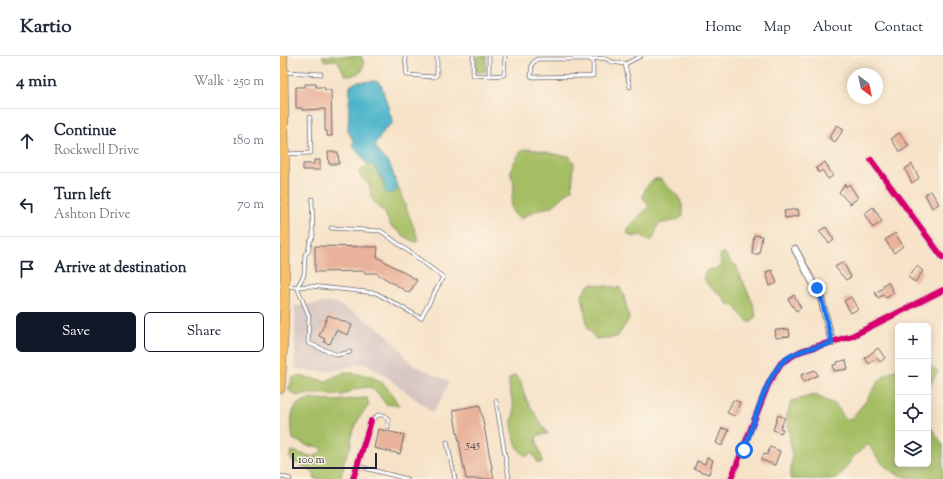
<!DOCTYPE html>
<meta charset="utf-8">
<style>
:root{--surface:#fff;--page:#f6f6f7;--text:#1f2937;--muted:#747a83;--line:#e0e1e3;--accent:#111827}
body{margin:0;font-family:"Sorts Mill Goudy",serif;background:var(--page);color:var(--text)}
.controls{position:absolute;right:12px;bottom:12px;display:grid;overflow:hidden;border-radius:6px;box-shadow:0 2px 10px #0003}
.controls button{width:36px;height:36px;display:grid;place-items:center;padding:0;border:0;border-bottom:1px solid var(--line);background:var(--surface);color:var(--text);font:20px sans-serif}
.compass{position:absolute;left:567px;top:12px;width:36px;height:36px;border-radius:50%;background:var(--surface);box-shadow:0 2px 10px #0003;rotate:147deg}
.scale{position:absolute;left:12px;bottom:10px;width:85px;box-sizing:border-box;padding-left:4px;border:2px solid #22223b;border-top:0;font-size:11px;line-height:14px;white-space:nowrap;color:#22223b;-webkit-text-stroke:3px #fcf5e5;paint-order:stroke}
.stop{position:absolute;width:12px;height:12px;margin:-9px;border:3px solid #1a73e8;border-radius:50%;background:#fff}
.stop.end{background:#1a73e8;border-color:#fff;box-shadow:0 1px 4px #0008}
.list{margin:0;padding:0;list-style:none}
h2{display:flex;justify-content:space-between;align-items:center;height:52px;margin:0;padding:0 16px;font-size:17px}
h2 small{font-size:13px;font-weight:400;color:var(--muted)}
.list li{display:grid;grid-template-columns:26px 1fr auto;gap:12px;align-items:center;box-sizing:border-box;height:64px;padding:0 16px;border-top:1px solid var(--line)}
.list b{display:block;font-size:15px;white-space:nowrap}
.list p{margin:0;font-size:13px;white-space:nowrap;color:var(--muted)}
.list em{font-size:13px;font-style:normal;color:var(--muted)}
.actions{display:flex;gap:8px;padding:12px 16px}
.actions a{flex:1;padding:9px 0;border:1px solid var(--accent);border-radius:6px;text-align:center;font-size:14px;color:var(--accent)}
.actions .main{background:var(--accent);color:#fff}
.icon{flex:none;width:22px;height:22px;fill:none;stroke:currentColor;stroke-width:2;stroke-linecap:round;stroke-linejoin:round}
.map{position:relative;flex:none;width:663px;height:423px;overflow:hidden}
header{display:flex;align-items:center;gap:24px;box-sizing:border-box;height:56px;padding:0 20px;background:var(--surface);border-bottom:1px solid var(--line)}
header strong{font-size:19px}
nav{display:flex;gap:22px;margin-inline-start:auto;font-size:14px}
main{display:flex}
aside{flex:1;background:var(--surface)}
.map>svg:first-child{display:block}
.industrial{fill:#d1bfbd;fill-rule:evenodd}
.green{fill:#a5be64;stroke:#647050}
.water{fill:#4db6cb;stroke:#386c83}
.building{fill:#e9b29a}
.lines{fill:none;stroke-linecap:round;stroke-linejoin:round}
.lane-casing{stroke:#6c656c;stroke-width:4.5}
.street-casing{stroke:#6c656c;stroke-width:8}
.primary-casing{stroke:#6c656c;stroke-width:10}
.lane{stroke:#fff;stroke-width:3}
.street{stroke:#fff;stroke-width:6}
.primary{stroke:#f6c06b;stroke-width:9}
.cycleway-casing{stroke:#fcf5e5;stroke-width:8}
.cycleway{stroke:#d6006c;stroke-width:6}
.route{stroke:#1a73e8;stroke-width:5}
.labels{text-anchor:middle;stroke-width:3;stroke-linejoin:round;paint-order:stroke}
.number-label{font-size:12px;fill:#544653}
</style>
<header>
<strong>Kartio</strong>
<nav><a>Home</a><a>Map</a><a>About</a><a>Contact</a></nav>
</header>
<main>
<aside>
<h2>4 min<small>Walk · 250 m</small></h2>
<ul class="list">
<li><svg class="icon" aria-label="ahead" viewBox="0 0 24 24"><path d="M12 20V5M6 11l6-6 6 6"/></svg><div><b>Continue</b><p>Rockwell Drive</p></div><em>180 m</em></li>
<li><svg class="icon" aria-label="left" viewBox="0 0 24 24"><path d="M17 20v-9H6M10 6l-5 5 5 5"/></svg><div><b>Turn left</b><p>Ashton Drive</p></div><em>70 m</em></li>
<li><svg class="icon" aria-label="arrive" viewBox="0 0 24 24"><path d="M6 21V4h12l-3 4 3 4H6"/></svg><div><b>Arrive at destination</b></div></li>
</ul>
<div class="actions"><a class="main">Save</a><a>Share</a></div>
</aside>
<div class="map">
<svg width="663" height="423" viewBox="0 0 663 423">
<rect width="100%" height="100%" fill="#fcf5e5"/>
<filter id="ink" filterUnits="userSpaceOnUse"><feTurbulence type="fractalNoise" baseFrequency=".025" numOctaves="2"/><feDisplacementMap in="SourceGraphic" scale="8" xChannelSelector="R" yChannelSelector="G"/><feConvolveMatrix kernelMatrix="1 2 1 2 8 2 1 2 1" color-interpolation-filters="sRGB"/></filter>
<filter id="wash" filterUnits="userSpaceOnUse"><feTurbulence type="fractalNoise" baseFrequency=".012" numOctaves="4" result="noise"/><feDisplacementMap in="SourceGraphic" scale="16" xChannelSelector="R" yChannelSelector="G"/><feGaussianBlur stdDeviation="0.9" result="paint"/><feColorMatrix in="noise" values="0 0 0 0 0 0 0 0 0 0 0 0 0 0 0 0 0 1.4 0 .05"/><feComposite in="paint" operator="in"/></filter>
<g filter="url(#wash)">
<rect width="100%" height="100%" fill="#f6e2c7"/>
<path class="industrial" d="M54 246 79 259 109 280 133 309 169 325 163 340 152 356 108 322 86 307 44 316 15 313V250ZM48 260 72 269 68 279 56 274 50 288 44 286 45 283 39 280Z"/>
<path class="green" d="M42 0H81L84 7 82 15 71 20 65 19 58 5 53 4 45 5Z
M196 0H206V16H196Z
M248 93C263 94 275 100 289 100L294 107 292 133 273 150 257 154 240 163C224 152 234 143 234 128 234 125 232 122 231 119 230 111 237 102 241 95Z
M90 107 93 108 103 125 105 135 116 134 118 131 139 185 135 186 127 182 110 169 104 155 99 152 91 142 90 130 78 117Z
M375 123H381C393 139 403 137 403 160L395 165 378 168 374 181 371 185 366 184 362 179 353 181 347 177 350 170 369 150 363 142C364 133 367 128 375 123Z
M444 196 452 208 456 209C462 227 473 241 476 260L470 267 462 260 455 250 448 248 440 238 428 229 423 221 427 214 437 213 441 208 440 199Z
M312 228 340 232 344 239 349 263 337 281 316 283 308 273 302 239 308 230Z
M648 309 658 315 648 333Z
M618 313V408H648V367L663 389V423C624 423 609 423 589 389H587L574 400 557 423H510L512 400 507 360 511 345 535 339 556 349 565 363 572 362C578 354 585 347 590 339 598 325 602 319 618 313Z
M65 316C97 321 102 320 119 350L106 348 95 334 89 331 75 333 63 339 25 338 17 340 8 334 13 322 18 320 46 325Z
M235 319 241 327 246 343 268 378 258 379 256 384 263 405 259 408 252 397 246 400C236 395 232 377 232 366 233 362 234 358 234 354 233 343 228 334 229 323Z
M87 342 89 349 79 362 72 378 71 389 64 405 63 414 60 423H35C34 408 15 412 9 401L12 395 33 401 41 396 42 392 35 390H28L13 383C10 362 9 343 36 343 43 343 49 345 55 345 66 344 76 342 87 342Z"/>
<path class="water" d="M96 25 101 28 113 67 105 73 95 89C98 100 105 101 110 110 114 116 114 125 118 131L114 137H107L105 135 103 125 93 108 88 109 72 89 74 86 68 75 70 30 76 26Z"/>
<g id="blocks">
<path class="building" d="M25 28H36V31H44L45 34H51L52 80H47V75H45V53L22 54V52H16V31H25Z
M557 69 564 73 555 86 549 82Z
M619 77 629 90 620 96 611 83Z
M48 96H58L59 108H49Z
M34 104H40V114H23V108H34Z
M545 106 553 120 548 123 542 114 539 117 536 112Z
M632 108 639 122 632 127 625 113Z
M565 128 566 131 569 128 578 142 570 148 559 136Z
M651 135 659 148 652 152 645 138Z
M593 151 602 165 593 172 584 158Z
M518 153 519 160 505 162 504 155Z
M546 171 554 184 549 187 539 175Z
M615 177 623 190 614 197 605 184Z
M474 179 482 180 479 198H472Z
M35 190 98 191 97 201 137 224 129 237 96 217H84V215L35 216Z
M563 206 571 221 566 224 555 211Z
M637 210 643 215 635 226 628 221Z
M492 214 497 227 490 230 486 216Z
M608 226 614 237 606 242 603 239 598 242 595 237 604 231 603 229Z
M514 239 521 252 516 255 508 243Z
M571 241 578 253 571 257 564 245Z
M48 259 72 269 68 279 56 274 50 288 44 286 45 283 39 280Z
M509 273 510 280 496 282 495 274Z
M598 292 605 302 600 306 597 302 589 308 585 302Z
M566 304 568 313 554 315 553 309 557 308V306Z
M535 314 538 319 524 326 521 319Z
M453 344 460 346 455 360 447 357Z
M200 349 214 423H186L173 354Z
M498 359 505 362 500 372 503 373 501 377 493 374Z
M442 372 449 374 442 390 436 387Z
M98 373 124 379 120 398 94 392Z
M490 391 500 395 495 409 481 404 484 398 487 399Z
M427 401 433 404 429 418 414 413 417 405 425 408Z"/>
</g>
</g>
<g filter="url(#ink)">
<use href="#blocks" fill-opacity="0" stroke="#6c656c" stroke-width="1"/>
<g class="lines">
<g class="lane-casing">
<path id="lane" d="M125 0 127 19 154 21 157 19V0
M193 0V19L209 20
M209 0V20L224 19 225 0
M257 3H310L313 6V20L253 21 251 20 252 8Z
M310 3 324 2 332 6 345 8 361 0
M345 8 350 31
M5 16 41 18
M5 98 31 97 30 61
M51 172 101 175 163 221 141 262 96 237 31 230 17 231 29 260 28 287 57 299 70 296
M0 229 17 231 24 219 25 198 28 196 30 186 33 181 32 143
M216 345 229 423
M91 365 98 359H104L108 363V371
M167 386 175 423
M77 410 127 423
M0 420 10 423"/>
</g>
<g class="street-casing">
<path id="street" d="M591 104 663 202
M515 193 541 242 552 287
M73 423 91 365
M451 423 488 329 501 307 521 295 572 280 663 234"/>
</g>
<g class="primary-casing">
<path id="primary" d="M0 333C9 223 4 110 3 0"/>
</g>
<use href="#lane" class="lane"/>
<use href="#street" class="street"/>
<use href="#primary" class="primary"/>
<g class="cycleway-casing">
<path id="cycleway" d="M591 104 663 202
M73 423 91 365
M451 423 488 329 501 307 521 295 572 280 663 234"/>
</g>
<use href="#cycleway" class="cycleway"/>
</g>
</g>
<g class="lines" filter="url(#ink)">
<path class="route" d="M464 394C473 371 486 317 506 303 520 293 537 291 552 287L542 245 537 232"/>
</g>
<g class="labels">
<g class="number-label">
<text x="193" y="392">545</text>
</g>
</g>
</svg>
<div class="controls">
<button>+</button>
<button>−</button>
<button><svg class="icon" aria-label="locate" viewBox="0 0 24 24"><circle cx="12" cy="12" r="6"/><path d="M12 2v4M12 18v4M2 12h4M18 12h4"/></svg></button>
<button><svg class="icon" aria-label="layers" viewBox="0 0 24 24"><path d="M12 4l9 5-9 5-9-5zM3 14l9 5 9-5"/></svg></button>
</div>
<svg class="compass" viewBox="-18 -18 36 36"><path d="M0-13l5 13h-10z" fill="#e53935"/><path d="M0 13l5-13h-10z" fill="#747a83"/></svg>
<div class="scale">100 m</div>
<div class="stop" style="left:464px;top:394px"></div>
<div class="stop end" style="left:537px;top:232px"></div>
</div>
</main>
